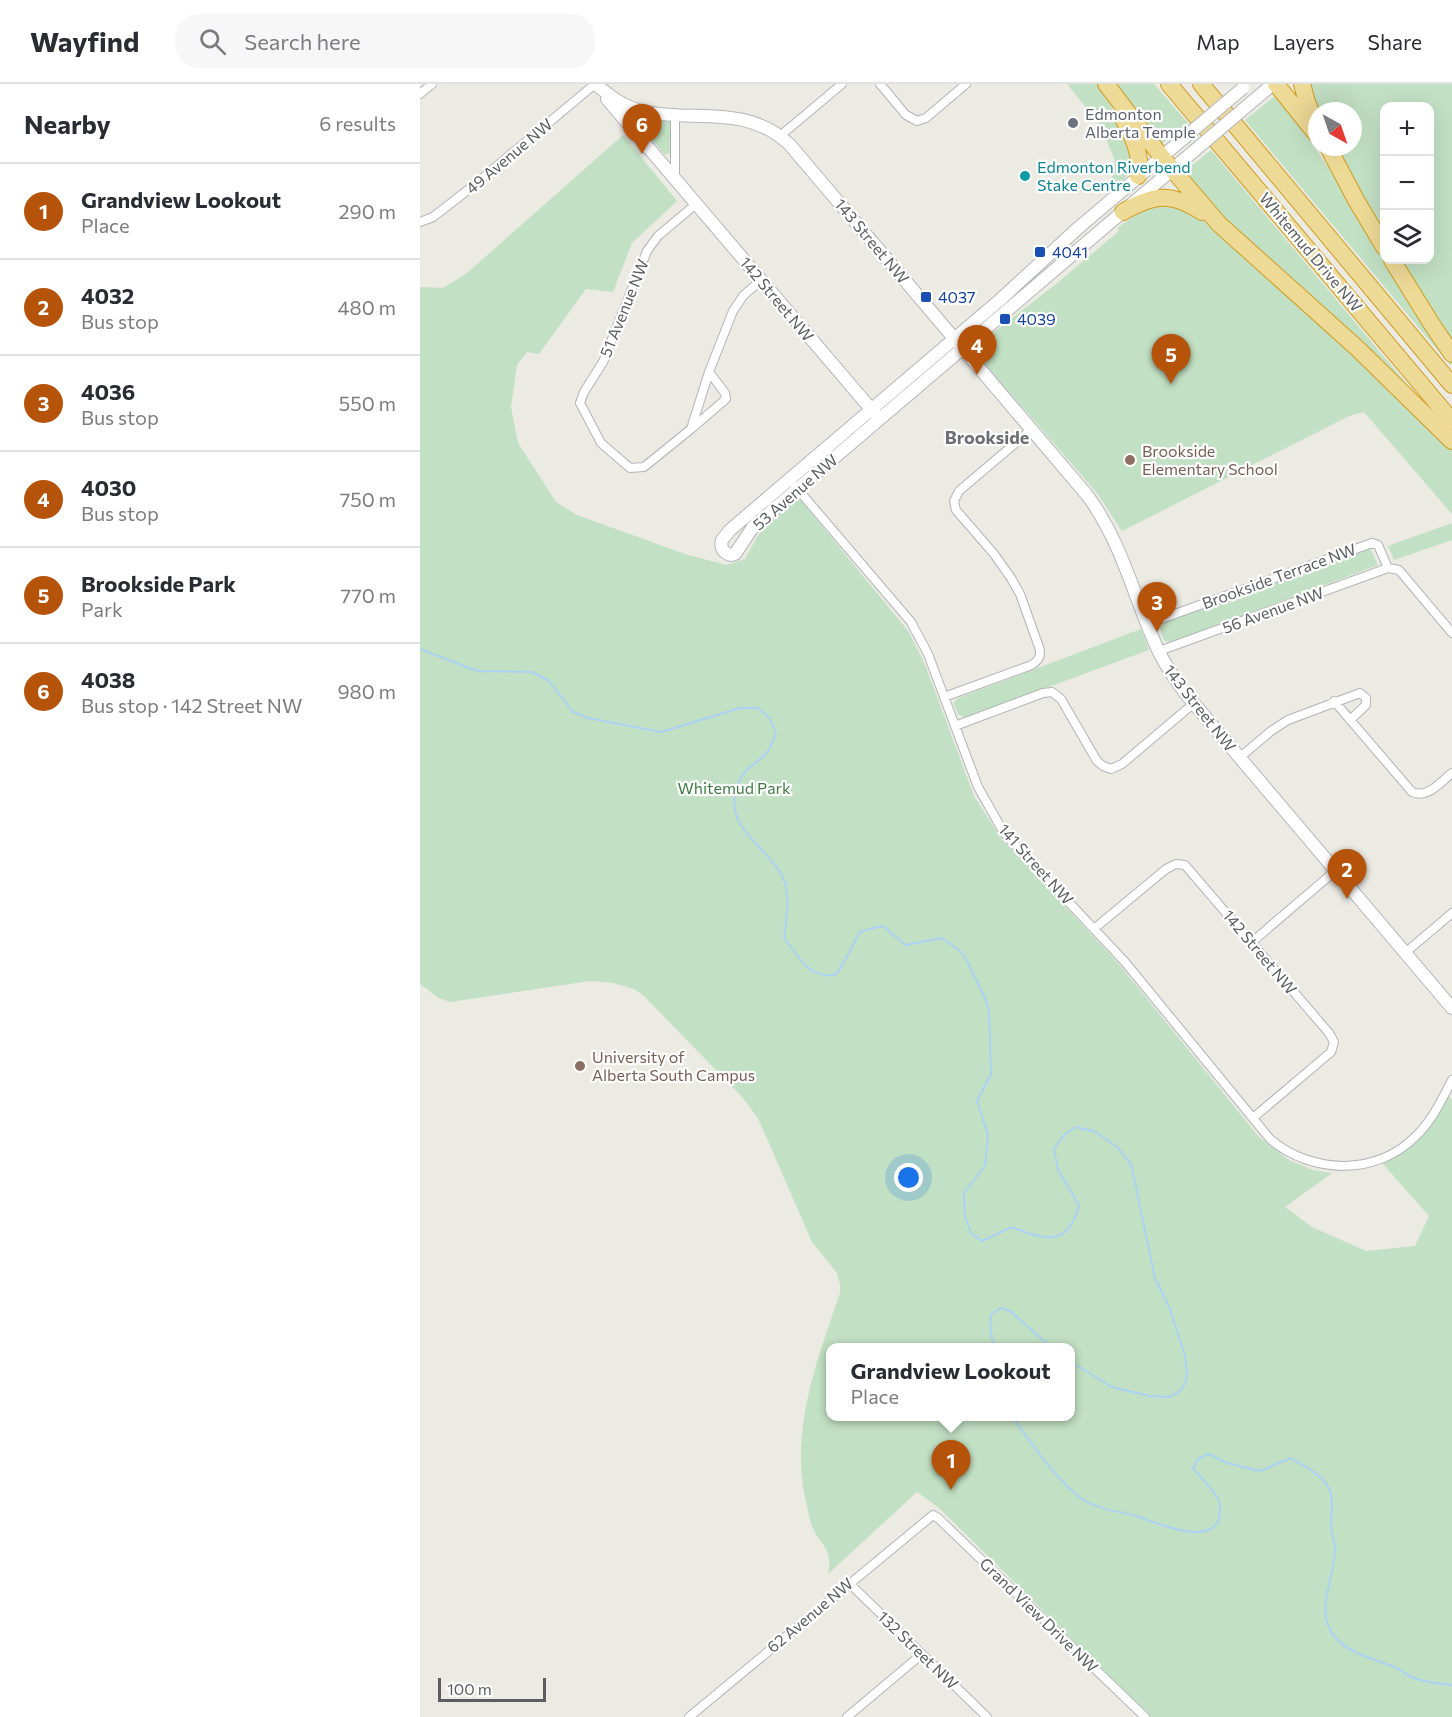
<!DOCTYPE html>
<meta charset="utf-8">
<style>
:root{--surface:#fff;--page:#f7f7f7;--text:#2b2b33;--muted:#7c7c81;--line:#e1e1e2;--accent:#b45309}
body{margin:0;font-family:Commissioner,sans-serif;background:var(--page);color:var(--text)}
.controls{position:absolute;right:18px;top:18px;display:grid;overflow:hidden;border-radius:12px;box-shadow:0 6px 24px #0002}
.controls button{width:54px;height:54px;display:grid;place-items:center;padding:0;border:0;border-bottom:2px solid var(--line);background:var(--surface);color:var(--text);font:30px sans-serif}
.compass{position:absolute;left:888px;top:18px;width:54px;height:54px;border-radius:50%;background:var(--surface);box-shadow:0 6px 24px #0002;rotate:140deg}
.scale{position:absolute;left:18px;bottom:15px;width:108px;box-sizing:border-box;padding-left:6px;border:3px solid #5b5d61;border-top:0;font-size:16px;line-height:21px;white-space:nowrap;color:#5b5d61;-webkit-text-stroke:4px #fff;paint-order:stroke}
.you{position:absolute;left:489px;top:1094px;width:21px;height:21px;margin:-15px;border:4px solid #fff;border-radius:50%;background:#1a73e8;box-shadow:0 0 0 9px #1a73e833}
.badge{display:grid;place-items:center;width:39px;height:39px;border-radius:50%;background:var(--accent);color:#fff;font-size:20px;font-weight:700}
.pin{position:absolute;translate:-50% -50px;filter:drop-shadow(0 2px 3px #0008)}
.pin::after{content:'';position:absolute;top:32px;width:21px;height:18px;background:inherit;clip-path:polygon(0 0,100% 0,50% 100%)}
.popup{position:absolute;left:406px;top:1259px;width:249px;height:78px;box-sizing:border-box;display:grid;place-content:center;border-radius:12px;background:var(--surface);filter:drop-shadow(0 2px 4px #0005);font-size:20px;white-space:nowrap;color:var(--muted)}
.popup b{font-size:22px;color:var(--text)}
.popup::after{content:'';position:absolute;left:50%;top:100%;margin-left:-12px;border:12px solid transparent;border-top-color:var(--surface)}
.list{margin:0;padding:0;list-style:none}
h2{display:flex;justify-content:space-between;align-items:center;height:78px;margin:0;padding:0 24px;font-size:26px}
h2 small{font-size:20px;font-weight:400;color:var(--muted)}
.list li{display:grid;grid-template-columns:39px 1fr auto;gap:18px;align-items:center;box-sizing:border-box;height:96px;padding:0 24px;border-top:2px solid var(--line)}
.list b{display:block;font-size:22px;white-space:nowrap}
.list p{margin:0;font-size:20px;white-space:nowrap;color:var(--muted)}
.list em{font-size:20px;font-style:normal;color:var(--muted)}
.icon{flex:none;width:33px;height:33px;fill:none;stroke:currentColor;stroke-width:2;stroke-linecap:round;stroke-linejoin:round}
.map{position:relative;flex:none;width:1032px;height:1633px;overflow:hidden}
header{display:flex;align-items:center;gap:36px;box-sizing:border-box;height:84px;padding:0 30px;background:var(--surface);border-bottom:2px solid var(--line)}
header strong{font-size:28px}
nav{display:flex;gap:33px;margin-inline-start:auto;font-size:21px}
.search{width:420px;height:54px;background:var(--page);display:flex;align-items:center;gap:15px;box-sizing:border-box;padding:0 21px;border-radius:24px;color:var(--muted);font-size:22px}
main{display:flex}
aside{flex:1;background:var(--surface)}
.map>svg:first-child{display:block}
.green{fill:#c2e0c3;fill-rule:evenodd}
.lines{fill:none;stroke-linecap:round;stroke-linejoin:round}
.stream{stroke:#abd2f3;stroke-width:2}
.street-casing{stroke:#b3b4b8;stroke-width:10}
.secondary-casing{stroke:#b4b6bb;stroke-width:14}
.highway-casing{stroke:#d19c1d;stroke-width:18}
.street{stroke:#fff;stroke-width:8}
.secondary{stroke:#fff;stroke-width:12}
.highway{stroke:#eeda97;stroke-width:16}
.secondary-bridge-casing{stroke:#b4b6bb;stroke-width:14;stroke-linecap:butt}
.secondary-bridge{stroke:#fff;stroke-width:12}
.worship-dot{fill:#6b7280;stroke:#fff;stroke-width:2}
.culture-dot{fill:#0f9aa8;stroke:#fff;stroke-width:2}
.transit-dot{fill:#1a4fb4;stroke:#fff;stroke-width:2}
.education-dot{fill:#8d6e63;stroke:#fff;stroke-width:2}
.labels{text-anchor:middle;stroke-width:4.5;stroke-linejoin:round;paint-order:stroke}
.worship-label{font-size:16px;fill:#5b616d;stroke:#fff;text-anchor:start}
.street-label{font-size:16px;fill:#5b5d61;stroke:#fff}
.culture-label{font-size:16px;fill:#0d838f;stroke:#fff;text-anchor:start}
.transit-label{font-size:16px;fill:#164399;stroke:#fff;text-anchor:start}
.education-label{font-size:16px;fill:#785e54;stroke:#fff;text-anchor:start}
.park-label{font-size:16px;fill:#3f7c43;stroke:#fff}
.neighbourhood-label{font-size:18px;font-weight:bold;fill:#6c6f73;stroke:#fff}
</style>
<header>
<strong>Wayfind</strong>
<div class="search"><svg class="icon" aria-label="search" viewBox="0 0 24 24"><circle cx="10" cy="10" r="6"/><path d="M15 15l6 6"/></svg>Search here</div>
<nav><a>Map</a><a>Layers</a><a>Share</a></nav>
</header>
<main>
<aside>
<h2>Nearby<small>6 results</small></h2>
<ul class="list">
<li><span class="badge">1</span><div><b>Grandview Lookout</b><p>Place</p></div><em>290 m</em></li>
<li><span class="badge">2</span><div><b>4032</b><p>Bus stop</p></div><em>480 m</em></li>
<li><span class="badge">3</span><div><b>4036</b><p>Bus stop</p></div><em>550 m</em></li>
<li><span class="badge">4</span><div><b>4030</b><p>Bus stop</p></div><em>750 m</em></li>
<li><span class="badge">5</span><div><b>Brookside Park</b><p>Park</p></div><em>770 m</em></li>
<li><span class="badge">6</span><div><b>4038</b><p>Bus stop · 142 Street NW</p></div><em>980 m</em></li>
</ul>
</aside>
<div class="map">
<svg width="1032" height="1633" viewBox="0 0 1032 1633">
<rect width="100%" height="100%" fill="#ebeae3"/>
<path class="green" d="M647 0H677L708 50 713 84 703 97 690 104 695 76 680 41Z
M694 0H734L768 39 740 61Z
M887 0H1032V260L978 176H1010V22H964V151L914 63H933V27H897Z
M856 11C896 62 931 116 964 172V176L1032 279 1030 281 825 36Z
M222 33 247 36 250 39V69L245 71 217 37Z
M203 51 257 117 212 159 193 208 166 205 119 270 107 268 97 281 91 323 98 359 136 418 157 431 265 470 306 481 325 475C337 454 353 418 378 413L489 548 506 583 554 712 581 754 698 879 839 1053 869 1076 893 1086 912 1089 865 1123 892 1143 946 1167 995 1162 1009 1132 962 1079 995 1057 1029 1012 1032 1016V1633H731L518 1423 497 1408 408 1490C414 1462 398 1461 391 1439 388 1428 385 1415 383 1403 374 1334 398 1274 420 1209V1200L417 1189 392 1158 345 1050 337 1033 323 1014 224 912 214 905 193 899 170 897 30 918 19 914 0 900V203L23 204 47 189ZM411 1264H651V1332H411Z
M791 66 1001 317 815 146 763 89Z
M740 120 770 125 883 222 966 298 1032 367V430L944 328 929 332 702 447 677 409 559 273 557 261 635 201 699 147 698 144C711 133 724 126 740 120Z
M1032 439V456L974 476 968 462Z
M950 464 958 481 752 558 744 557 740 544 745 538Z
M721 545 729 566 544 634 538 630 533 619 538 614Z"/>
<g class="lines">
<path class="stream" d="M0 565 57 587 112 588 129 597 153 628 168 634 241 648 320 624H338L350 634 356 650C353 656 351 662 348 667 335 683 323 682 316 705 304 748 354 765 365 799 370 817 366 836 364 854 379 873 388 894 415 891 427 877 431 861 441 847L463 842 485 861 522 854 539 866 547 877 565 914 569 927 571 990 557 1017 568 1051 565 1082 544 1109 545 1133 551 1149 562 1157 592 1143C624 1157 649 1163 659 1121L638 1086 634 1065 644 1051 656 1043 676 1048 698 1064 711 1080 735 1194 750 1225 765 1272 767 1290 765 1300 759 1308 749 1313 730 1312 692 1303 651 1278
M577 1264C569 1253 570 1243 571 1230L581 1224 590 1227 632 1264
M592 1332C609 1357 642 1404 667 1418 683 1427 700 1427 716 1432 735 1438 789 1463 799 1435 800 1430 801 1422 799 1417 796 1408 780 1393 773 1384L778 1375 789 1370 807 1379 840 1387 871 1374C885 1383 907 1392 911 1410 913 1420 911 1432 911 1442 911 1450 915 1457 915 1465 915 1493 893 1528 915 1553 928 1569 953 1575 972 1582 978 1584 982 1588 988 1591 1001 1598 1017 1599 1032 1601"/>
<g class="street-casing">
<path id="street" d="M460 0 486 31 497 37 506 34 546 0
M0 10 12 0
M360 52 422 0
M255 95V31
M276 120 238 152 227 167 183 278 164 308 160 319 181 359 210 384 224 383 271 345 289 288 313 227 323 212 341 196
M0 138 13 133 53 102 175 0
M271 345 306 315 305 309 289 288
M375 402 491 538 508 570 558 703 584 749 705 878 850 1055C893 1091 957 1092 997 1051 1013 1035 1022 1015 1032 996
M727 540 952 459 958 461 968 484
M739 567 968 484 979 486 1032 549
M524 613 609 582C618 578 622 573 619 563L600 510 591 494 574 470 536 426 534 417 539 407 612 345
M914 617 992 708C1008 715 1020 698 1032 689
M535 642 623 609 632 608 641 615 677 677 683 682 691 685 702 680 773 620
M819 674 851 647 868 636 940 609 946 614V621L930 636
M675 844 746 785 756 780 765 781 909 949 914 958 911 968 833 1034
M832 858 915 787
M985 869 1032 829
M429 1499 567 1633
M269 1633 513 1431 518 1434 725 1633
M427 1633 502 1570"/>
</g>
<g class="secondary-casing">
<path id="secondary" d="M175 0C189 11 202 22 219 26 271 40 326 18 370 61L667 411C702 458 714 514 738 566 745 581 755 595 765 609L1032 924
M187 15 456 331
M834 16 853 0
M764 54 657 145 581 215 310 446 302 456C300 464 303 469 311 471L315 470 333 443 774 67"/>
</g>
<g class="highway-casing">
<path id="highway" d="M686 0 741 72 799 140 937 264 1032 357
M749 0 1032 337
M781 0 1032 301
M856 0 897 51
M882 0 887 18 897 42
M702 33C712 50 723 72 718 92
M908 63 936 116 964 163
M703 128C734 110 751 108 782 128
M972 176 1011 239 1032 270"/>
</g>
<use href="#street" class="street"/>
<use href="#secondary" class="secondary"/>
<use href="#highway" class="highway"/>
<g class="secondary-bridge-casing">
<path id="secondary-bridge" d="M764 54 823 4
M774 67 834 16"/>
</g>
<use href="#secondary-bridge" class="secondary-bridge"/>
</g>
<circle class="worship-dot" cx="653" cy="39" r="6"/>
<circle class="culture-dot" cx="605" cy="92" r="6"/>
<g class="transit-dot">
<rect x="614" y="162" width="12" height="12" rx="3"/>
<rect x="500" y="207" width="12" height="12" rx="3"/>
<rect x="579" y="229" width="12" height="12" rx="3"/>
</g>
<g class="education-dot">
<circle cx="710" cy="376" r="6"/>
<circle cx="160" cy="982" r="6"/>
</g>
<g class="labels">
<g class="worship-label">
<text x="665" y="36">Edmonton<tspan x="665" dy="18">Alberta Temple</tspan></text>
</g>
<g class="street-label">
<text transform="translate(89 72) rotate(-40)" y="6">49 Avenue NW</text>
<text transform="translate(452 157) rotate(50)" y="6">143 Street NW</text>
<text transform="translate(891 168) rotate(50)" y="6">Whitemud Drive NW</text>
<text transform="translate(357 215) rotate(50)" y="6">142 Street NW</text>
<text transform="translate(204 224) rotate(-68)" y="6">51 Avenue NW</text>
<text transform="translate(375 408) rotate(-41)" y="6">53 Avenue NW</text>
<text transform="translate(859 492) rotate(-20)" y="6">Brookside Terrace NW</text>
<text transform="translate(853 526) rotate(-20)" y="6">56 Avenue NW</text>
<text transform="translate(780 624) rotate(52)" y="6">143 Street NW</text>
<text transform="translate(616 780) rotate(48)" y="6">141 Street NW</text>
<text transform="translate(840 868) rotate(50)" y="6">142 Street NW</text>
<text transform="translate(390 1531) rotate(-40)" y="6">62 Avenue NW</text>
<text transform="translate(619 1531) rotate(44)" y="6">Grand View Drive NW</text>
<text transform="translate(498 1566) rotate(44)" y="6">132 Street NW</text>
</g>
<g class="culture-label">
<text x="617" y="89">Edmonton Riverbend<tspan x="617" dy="18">Stake Centre</tspan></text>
</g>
<g class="transit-label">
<text x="632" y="174">4041</text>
<text x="518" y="219">4037</text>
<text x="597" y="241">4039</text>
</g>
<g class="education-label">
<text x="722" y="373">Brookside<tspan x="722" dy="18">Elementary School</tspan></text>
<text x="172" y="979">University of<tspan x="172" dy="18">Alberta South Campus</tspan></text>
</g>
<g class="park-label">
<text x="314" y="710">Whitemud Park</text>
</g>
<g class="neighbourhood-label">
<text x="567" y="360">Brookside</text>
</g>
</g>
</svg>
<div class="controls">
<button>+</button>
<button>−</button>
<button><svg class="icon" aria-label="layers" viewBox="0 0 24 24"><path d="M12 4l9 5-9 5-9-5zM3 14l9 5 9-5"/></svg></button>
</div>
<svg class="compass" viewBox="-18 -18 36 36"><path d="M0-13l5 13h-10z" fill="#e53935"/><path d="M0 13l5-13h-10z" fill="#7c7c81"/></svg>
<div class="scale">100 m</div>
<div class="you"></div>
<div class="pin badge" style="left:531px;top:1406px">1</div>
<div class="popup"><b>Grandview Lookout</b>Place</div>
<div class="pin badge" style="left:927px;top:815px">2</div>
<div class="pin badge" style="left:737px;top:548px">3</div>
<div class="pin badge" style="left:557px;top:291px">4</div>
<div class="pin badge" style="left:751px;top:300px">5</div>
<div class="pin badge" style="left:222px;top:70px">6</div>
</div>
</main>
